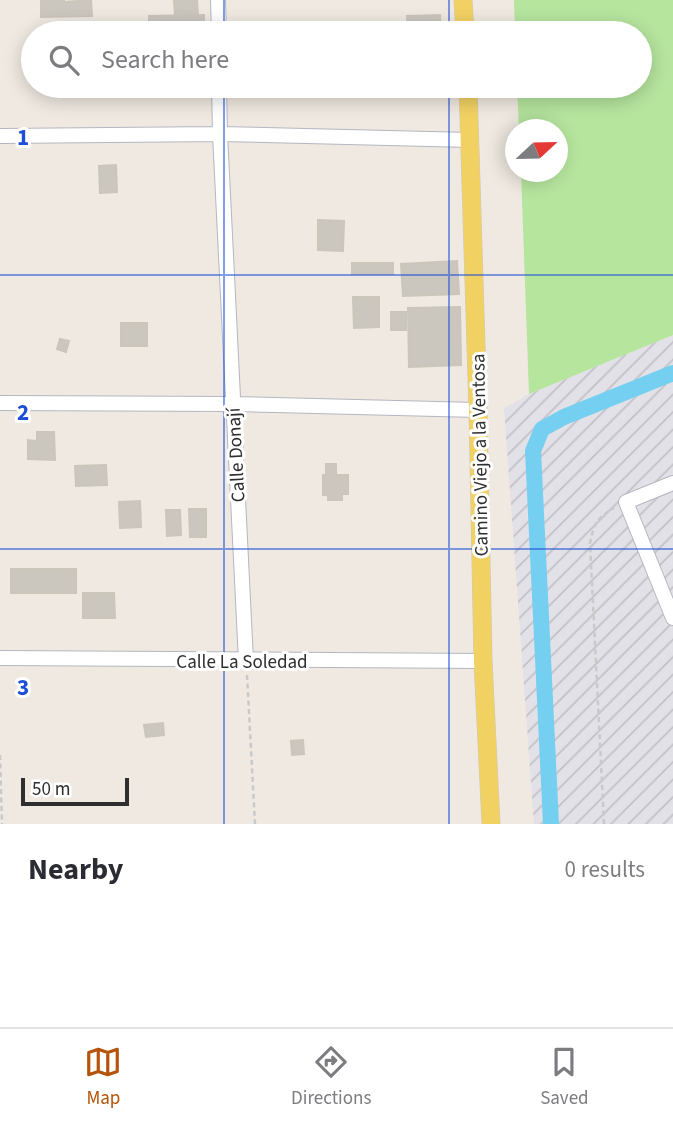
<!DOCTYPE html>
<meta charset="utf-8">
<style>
:root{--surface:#fff;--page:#f7f7f7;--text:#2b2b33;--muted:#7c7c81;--line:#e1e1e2;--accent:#b45309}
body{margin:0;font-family:"Source Sans 3",sans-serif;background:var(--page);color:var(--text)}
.compass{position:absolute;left:505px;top:119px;width:63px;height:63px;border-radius:50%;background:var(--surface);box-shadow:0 4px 18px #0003;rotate:68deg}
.scale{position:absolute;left:21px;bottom:18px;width:108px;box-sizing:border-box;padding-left:7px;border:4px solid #2e2e2e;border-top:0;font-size:19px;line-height:24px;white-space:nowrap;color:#2e2e2e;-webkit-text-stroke:5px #fff;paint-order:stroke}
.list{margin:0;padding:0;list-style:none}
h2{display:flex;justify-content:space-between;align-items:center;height:91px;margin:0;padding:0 28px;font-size:30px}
h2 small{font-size:23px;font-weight:400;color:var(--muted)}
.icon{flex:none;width:38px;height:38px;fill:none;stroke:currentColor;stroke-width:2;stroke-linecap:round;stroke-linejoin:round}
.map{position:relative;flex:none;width:673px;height:824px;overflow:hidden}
.search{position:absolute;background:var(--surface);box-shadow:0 4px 18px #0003;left:21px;right:21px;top:21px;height:77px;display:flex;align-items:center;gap:18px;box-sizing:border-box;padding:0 24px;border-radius:38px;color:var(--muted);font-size:26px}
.sheet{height:203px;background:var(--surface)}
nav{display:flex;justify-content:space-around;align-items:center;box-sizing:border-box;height:98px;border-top:2px solid var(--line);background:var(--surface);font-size:19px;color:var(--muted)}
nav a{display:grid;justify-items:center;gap:4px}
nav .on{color:var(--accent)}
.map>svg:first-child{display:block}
.industrial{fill:url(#industrial-furrows)}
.grass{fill:#b6e59e}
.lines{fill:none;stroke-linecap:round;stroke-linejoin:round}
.canal{stroke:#75cff0;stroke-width:16}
.building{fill:#cbc7bf;stroke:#cbc5ba;stroke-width:2}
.minor-casing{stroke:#b4b7c1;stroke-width:16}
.major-casing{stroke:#c9c9c9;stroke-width:19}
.path{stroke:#c9c9c9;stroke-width:2.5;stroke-dasharray:5 3.5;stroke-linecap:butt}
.minor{stroke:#fff;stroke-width:14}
.major{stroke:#f2d163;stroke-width:18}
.grid{fill:none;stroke:#1d4ed8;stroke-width:2;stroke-opacity:0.55}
.labels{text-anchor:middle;stroke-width:6;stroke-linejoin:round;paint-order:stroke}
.street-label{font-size:19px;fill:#2e2e2e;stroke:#fff}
.grid-label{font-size:23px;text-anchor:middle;font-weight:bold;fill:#1d4ed8;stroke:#fff;stroke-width:6;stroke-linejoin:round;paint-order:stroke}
</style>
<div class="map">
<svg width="673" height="824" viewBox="0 0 673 824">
<defs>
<pattern id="industrial-furrows" width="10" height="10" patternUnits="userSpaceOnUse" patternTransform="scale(1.75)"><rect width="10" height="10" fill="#e3e1e8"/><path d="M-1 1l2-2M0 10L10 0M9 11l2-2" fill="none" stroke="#c3c1c7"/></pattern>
</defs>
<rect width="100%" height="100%" fill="#efe9e1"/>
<path class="industrial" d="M673 335V824H534L504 408 529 394Z"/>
<path class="grass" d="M514 0H673V335L529 394 521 172H558V130L519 129 517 86H640V33H515Z"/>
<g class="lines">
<path class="canal" d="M551 824 533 451 542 429 564 417 673 373"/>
</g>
<path class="building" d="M41 0H64V2L91 0 92 16 41 17Z
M174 0H197L198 15 175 16Z
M204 15V33H149V16Z
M440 15 441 33H408L407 16Z
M116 165 117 192 100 193 99 166Z
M318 220 344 221 343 251 318 250Z
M457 261 459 294 403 296 401 264Z
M352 263H393V274H352Z
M353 297H379V327L354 328Z
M460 307 461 365 409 367 408 308Z
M391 312H406V330H391Z
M121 323H147V346H121Z
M60 339 69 341 66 352 57 349Z
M37 432H54L55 460 28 459V440L37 441Z
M326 464H336V475H348V494H342V500H328V495H323V475H326Z
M106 465 107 485 76 486 75 466Z
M140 501 141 527 120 528 119 502Z
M189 509H206V537H190Z
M166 510H180L181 535 167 536Z
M11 569H76V593H11Z
M83 593H114L115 618H83Z
M163 723 164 735 146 737 144 725Z
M303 740 304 754 292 755 291 741Z"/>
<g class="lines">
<g class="minor-casing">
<path id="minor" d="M218 0 219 33
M219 86 220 134 246 661
M0 136 220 134 471 140
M0 403 233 404 478 410
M673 483 626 502 673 618
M0 658 483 661"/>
</g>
<g class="major-casing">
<path id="major" d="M463 0 465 33
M468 86 478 410 483 661 491 824"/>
</g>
<path class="path" d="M247 675 255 824
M0 755 2 824
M604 824 590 543C594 525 596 518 614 508"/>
<use href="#minor" class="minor"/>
<use href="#major" class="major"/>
</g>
<path class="grid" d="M224 0V33M449 0V33M224 86V824M449 86V824M0 275H673M0 549H673"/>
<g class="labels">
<g class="street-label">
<text transform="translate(235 455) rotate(-93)" y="7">Calle Donají</text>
<text transform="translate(479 455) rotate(-91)" y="7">Camino Viejo a la Ventosa</text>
<text x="242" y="668">Calle La Soledad</text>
</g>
</g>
<g class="grid-label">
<text x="23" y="145">1</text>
<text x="23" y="420">2</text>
<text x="23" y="695">3</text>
</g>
</svg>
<svg class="compass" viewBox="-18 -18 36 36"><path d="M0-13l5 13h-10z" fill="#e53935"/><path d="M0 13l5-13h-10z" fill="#7c7c81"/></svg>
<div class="scale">50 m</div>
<div class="search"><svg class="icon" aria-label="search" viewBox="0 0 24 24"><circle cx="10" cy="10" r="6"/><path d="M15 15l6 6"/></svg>Search here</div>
</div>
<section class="sheet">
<h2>Nearby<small>0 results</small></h2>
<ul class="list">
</ul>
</section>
<nav>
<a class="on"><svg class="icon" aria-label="map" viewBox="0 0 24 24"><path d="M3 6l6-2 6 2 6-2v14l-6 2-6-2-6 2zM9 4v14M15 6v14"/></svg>Map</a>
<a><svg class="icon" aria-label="directions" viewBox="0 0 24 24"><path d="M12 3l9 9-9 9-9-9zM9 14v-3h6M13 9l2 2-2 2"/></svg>Directions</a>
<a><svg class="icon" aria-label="saved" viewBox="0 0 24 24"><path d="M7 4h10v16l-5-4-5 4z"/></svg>Saved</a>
</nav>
